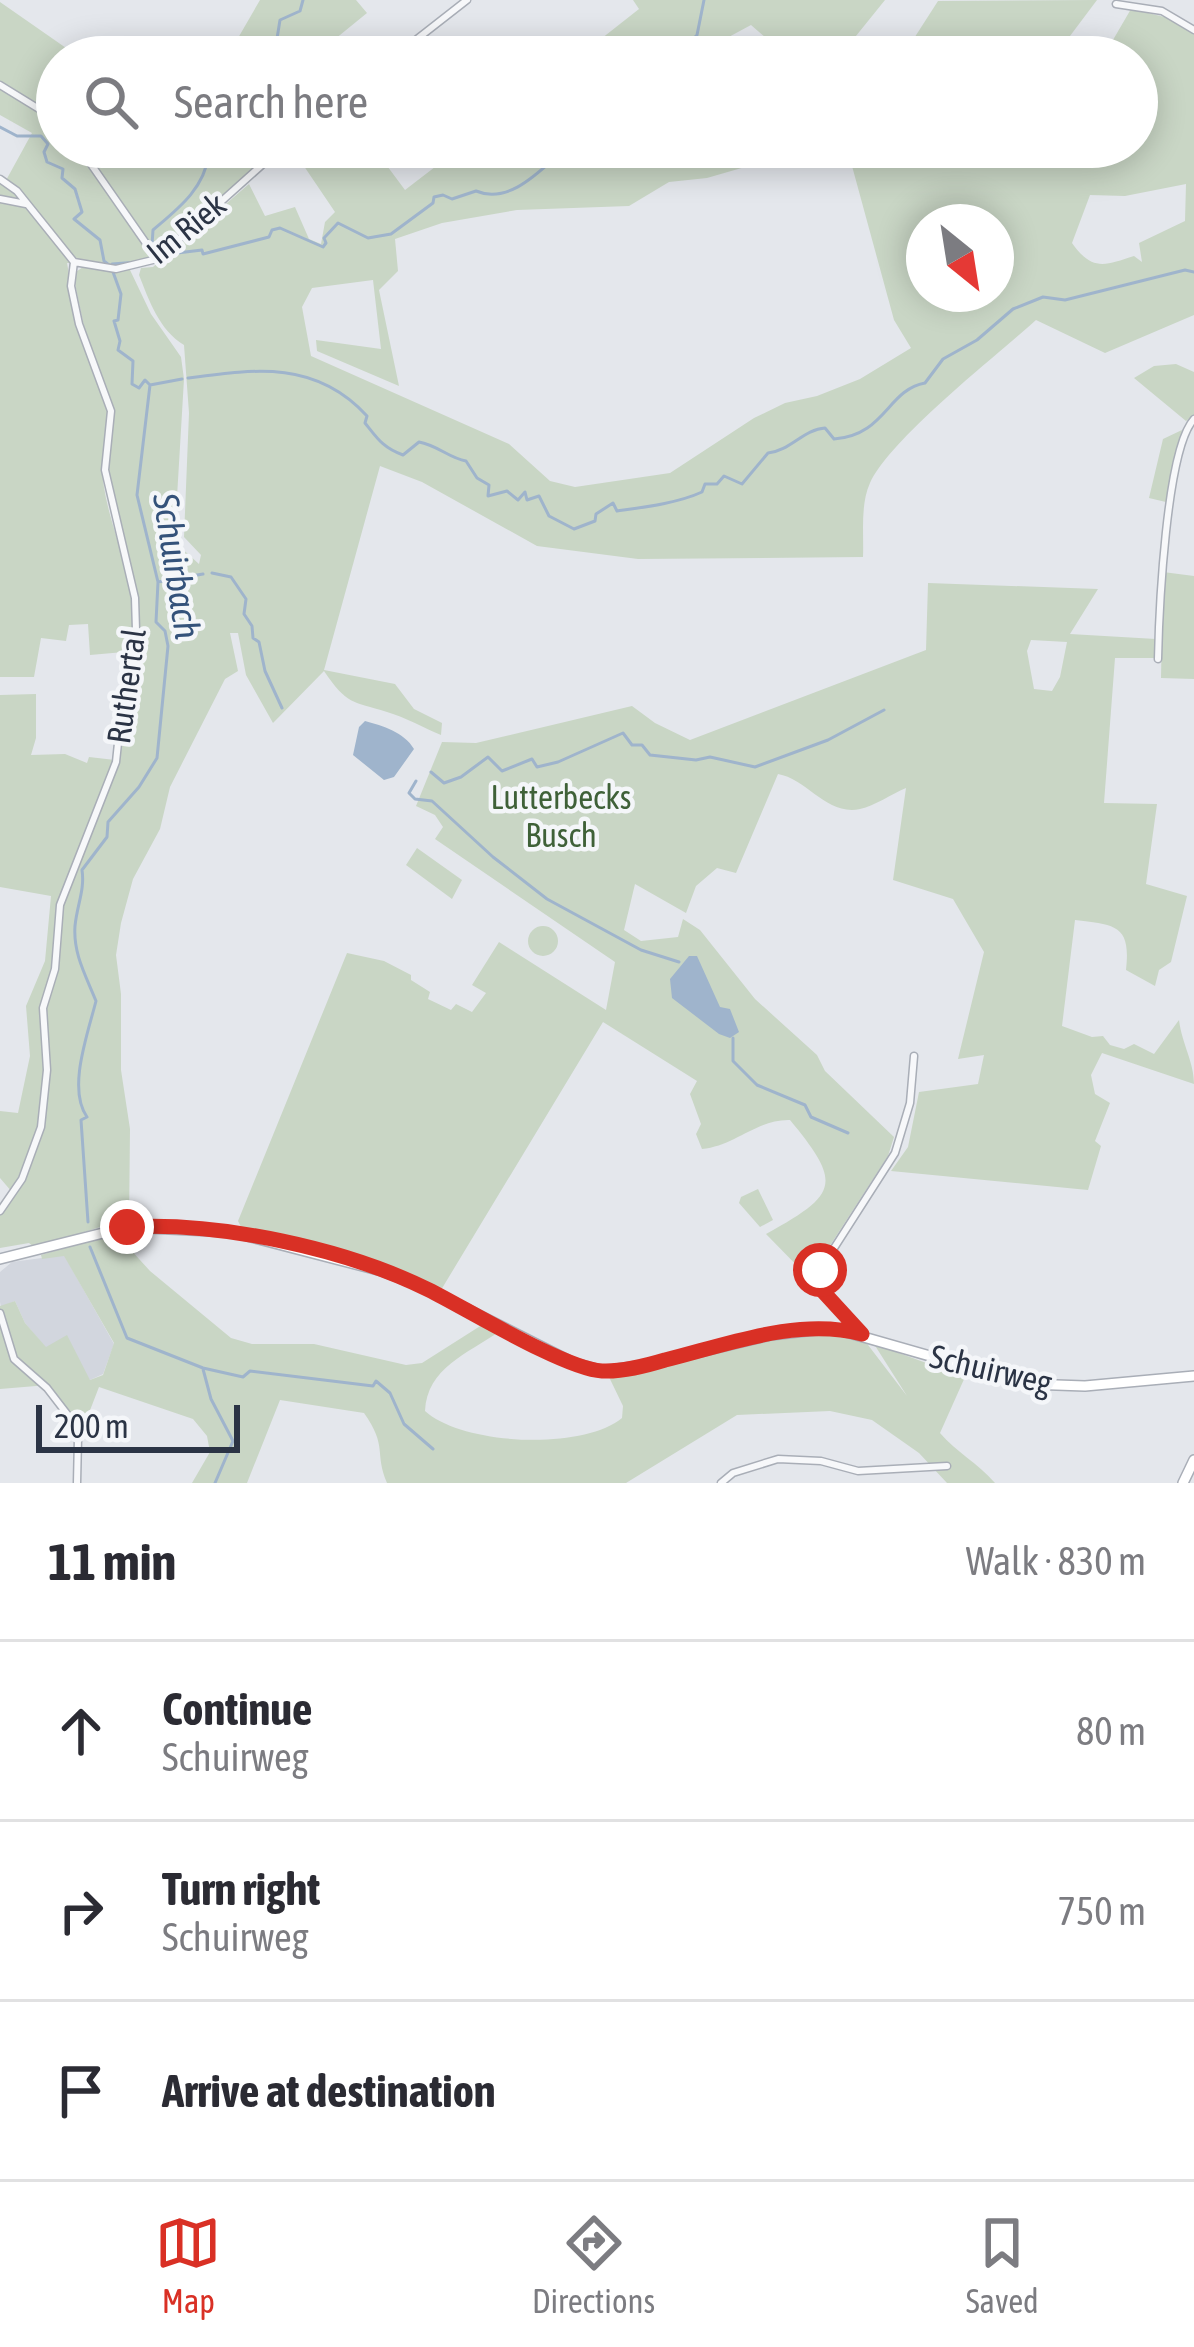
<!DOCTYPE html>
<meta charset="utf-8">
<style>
:root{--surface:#fff;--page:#f7f7f7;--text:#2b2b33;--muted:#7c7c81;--line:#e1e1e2;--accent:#d93025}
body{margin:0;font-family:"Asap Condensed",sans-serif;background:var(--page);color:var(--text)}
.compass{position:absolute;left:906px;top:204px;width:108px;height:108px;border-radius:50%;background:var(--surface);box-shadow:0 6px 30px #0003;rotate:150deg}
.scale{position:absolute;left:36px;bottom:30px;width:204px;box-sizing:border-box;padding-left:12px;border:6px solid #2b3445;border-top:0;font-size:33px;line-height:42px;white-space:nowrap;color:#2b3445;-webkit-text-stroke:9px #f4f6f9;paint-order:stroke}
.stop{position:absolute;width:36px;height:36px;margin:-27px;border:9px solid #d93025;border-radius:50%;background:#fff}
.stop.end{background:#d93025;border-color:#fff;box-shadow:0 3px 12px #0008}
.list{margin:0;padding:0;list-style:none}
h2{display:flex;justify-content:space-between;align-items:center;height:156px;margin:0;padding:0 48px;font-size:51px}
h2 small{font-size:39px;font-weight:400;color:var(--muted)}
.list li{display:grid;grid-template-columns:78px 1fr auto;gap:36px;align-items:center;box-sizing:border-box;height:180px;padding:0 48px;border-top:3px solid var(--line)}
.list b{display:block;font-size:45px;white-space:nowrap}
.list p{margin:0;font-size:39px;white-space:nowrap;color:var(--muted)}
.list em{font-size:39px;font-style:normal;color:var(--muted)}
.icon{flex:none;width:66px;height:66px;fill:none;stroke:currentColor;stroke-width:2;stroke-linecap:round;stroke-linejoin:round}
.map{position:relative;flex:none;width:1194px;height:1483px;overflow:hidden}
.search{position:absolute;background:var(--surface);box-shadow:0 6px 30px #0003;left:36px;right:36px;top:36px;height:132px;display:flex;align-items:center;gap:30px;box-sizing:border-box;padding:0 42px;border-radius:66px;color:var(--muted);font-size:45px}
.sheet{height:696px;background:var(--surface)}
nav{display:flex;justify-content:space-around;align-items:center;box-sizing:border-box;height:168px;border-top:3px solid var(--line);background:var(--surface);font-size:33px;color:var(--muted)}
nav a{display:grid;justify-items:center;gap:6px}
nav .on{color:var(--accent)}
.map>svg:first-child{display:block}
.built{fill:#d2d6de}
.green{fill:#c9d6c5;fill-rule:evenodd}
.water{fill:#9fb4cc}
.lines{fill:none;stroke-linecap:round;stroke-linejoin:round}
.stream{stroke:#9fb4cc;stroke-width:3}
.minor-casing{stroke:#a9aeb7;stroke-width:9}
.secondary-casing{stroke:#a9aeb7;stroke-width:12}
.minor{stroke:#f7f8fa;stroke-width:6}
.secondary{stroke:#fff;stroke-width:9}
.route{stroke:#d93025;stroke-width:15}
.labels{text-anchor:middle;stroke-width:9;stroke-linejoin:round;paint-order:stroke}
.street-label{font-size:33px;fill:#2b3445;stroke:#f4f6f9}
.park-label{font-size:33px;fill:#3f6138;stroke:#f4f6f9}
.water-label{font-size:36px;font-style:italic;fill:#34527a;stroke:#f4f6f9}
</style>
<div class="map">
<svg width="1194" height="1483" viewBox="0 0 1194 1483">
<rect width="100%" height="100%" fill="#e4e7ec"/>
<path class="built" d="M64 1255 114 1344 103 1374 90 1380 46 1348 25 1323 15 1301 1 1307 0 1302V1272L12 1262Z"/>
<path class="green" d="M260 0H356L367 13 313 57H227Z
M633 0H885L839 57H788L751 25 725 39 737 57H578L639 9Z
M1097 0 1064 44 1033 57 989 53 902 57 938 1Z
M0 2 79 57H57V117L0 82Z
M1131 9 1173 19 1194 34V315L1105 353 1036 320C995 357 891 438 870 483 860 505 864 534 863 557L638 559 537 546 422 482 380 466 324 670 395 684 414 709 442 723 441 735C424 728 405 717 387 712 352 701 347 705 324 671L273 723 246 675 238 633H230L238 671 225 679 170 787 160 829 133 879 121 923 116 955 121 994V1070L130 1129 129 1222 100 1227 35 1248 29 1243 0 1248V1214L24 1180 41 1135 50 1066 46 1002 58 963 64 897 120 757 127 679 139 629 105 465 102 461C101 516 136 570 134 626 133 645 126 663 121 681L124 652 90 655 88 624 69 625 66 641 41 638 34 677H0V182L4 184 32 133 0 115V88L57 124V147H75L123 211 125 207 81 147H279L161 253 152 250 151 259 122 266 67 263 78 325 90 355 73 274 83 267 130 270 151 314 181 357 184 379 175 531 178 545 199 564 201 555 184 537 189 413 184 345C159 330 149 300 139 275L141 268 153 267 249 184 265 216 295 207 309 239 321 244 325 222 335 212 291 147H373L405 190 461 147H814L707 178 669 182 629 206 517 210 442 223 395 239 398 271 379 290 399 386 317 351 316 340 381 349 373 280 312 288 302 307 311 356 509 444 550 481 575 487 670 473 754 418 785 403 817 396 860 379 911 348 894 320 852 166 855 147H948L960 156 966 150 1008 148 1023 167 1044 147H1137V57H1103ZM1186 184 1185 221 1139 243 1142 262 1134 256C1104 266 1092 271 1072 243L1090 195 1125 196ZM924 222H996V294H924Z
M1176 364 1194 372V415L1186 421 1134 378 1154 366Z
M1182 430 1170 503 1149 498 1163 439Z
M1163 572 1194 576V679L1161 678Z
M928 583 1098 589 1070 634 1156 639 1155 658H1115L1104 803 1157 804 1146 884 1187 896 1171 962 1159 970 1155 986 1126 970C1131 925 1116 925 1075 920L1062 1026 1092 1037 1103 1036 1110 1045 1124 1049 1134 1044 1154 1054 1179 1020C1182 1044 1194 1062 1194 1084L1102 1053 1091 1075 1095 1094 1110 1103 1095 1141 1101 1146 1088 1190 891 1171 908 1147 919 1092 978 1084 984 1055 958 1059 984 952 953 899 893 880 906 788C891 794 875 806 860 809 827 816 807 779 778 774L736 873 717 868 696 886 686 913 635 884 624 930 641 941 678 937 683 919 700 930 755 999 817 1055 825 1071 894 1137 888 1156 809 1278 766 1234C838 1194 843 1184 790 1120 757 1119 735 1146 702 1149L696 1134 701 1124 690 1094 697 1081 603 1022 441 1290 344 1253 242 1229 238 1221 347 953 384 961 411 975V980L430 992 428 999 451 1010 456 1004 472 1012 486 993 472 985 499 942 606 1010 615 962 435 839 443 827 435 815 416 806 442 742 476 743 632 706 655 723 690 740 926 650ZM1031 640 1067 642 1060 677 1052 691 1034 689 1027 651Z
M36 694V738L31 755 65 754 87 763 89 757 115 760 60 897 52 969 41 1012 44 1071 39 1127 12 1192 0 1178V1111L18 1113 30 1056 26 1006 45 961 51 896 0 887V695Z
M417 848 462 880 452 899 406 865Z
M528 941a15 15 0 1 1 30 0a15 15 0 1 1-30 0Z
M758 1189 773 1220 760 1227 739 1203 741 1197Z
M116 1233H137L120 1238 150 1271 231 1338 252 1344H314L406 1365 422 1363 485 1323 500 1331C467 1354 427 1368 425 1411 462 1445 582 1451 622 1418L623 1406 609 1377C670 1363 809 1316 865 1341L907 1396 874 1344 965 1377 940 1433C957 1453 977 1462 995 1483H947L919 1453 872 1420 830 1411 737 1415 626 1483H387C374 1452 388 1447 364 1413L280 1400 247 1483H192L210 1452 207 1436 193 1419 99 1387 82 1431 48 1385 0 1389V1306L15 1301 25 1323 46 1347 67 1335 90 1380 103 1375 114 1343 64 1256 42 1259 41 1255Z"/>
<path class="water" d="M365 721C383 726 404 732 414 749L394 777 384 780 353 755 359 727Z
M689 956H697L720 1007 730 1009 739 1032 730 1038 719 1034 672 998 670 979Z"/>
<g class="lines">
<path class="stream" d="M274 57 280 20 300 11 303 0
M676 57 697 35 704 0
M0 127 17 136H41L48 144 44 152 47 162 63 169 62 178 75 189 82 212 74 219 100 240 104 261 109 265
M152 245 153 230C179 208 204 189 209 154L219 147
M169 254 202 250 203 254 269 237 272 230 280 228 323 247 326 243 324 238 338 223 368 238 391 234 433 203 434 197 443 195 452 199 476 191C507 204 536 175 557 156 566 148 572 153 583 147
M112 264 138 262
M188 378C255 369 316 360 367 416L365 423C377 438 383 448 403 455L419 442C437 445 449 458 466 461L477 478 489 485 488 496 507 491 518 500 525 492 527 500 539 496 549 516 574 529 595 521 596 514 613 503 617 511C645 507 678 503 702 492L705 484H717L724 476 742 484 768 453C790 451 804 429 825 428L834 439C886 435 887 390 925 383L943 359 977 340 1013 309 1043 297 1065 300 1185 270 1194 272
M150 385 182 379
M212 573 231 577 246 599 244 614 252 626 253 638 259 642 265 671 282 708
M158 582 203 574
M431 772 444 783 461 777 488 757 502 771 532 759 537 767 558 762 623 733 632 745H642L650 755 696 760 710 757 755 767 828 740 884 710
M416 781 409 793 415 799 432 801 493 857 547 899 641 950 679 962
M733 1038V1061L757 1085 805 1105 811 1117 848 1133
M88 1222 81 1120 87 1117C67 1089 88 1033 96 1001 86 976 73 954 75 926 77 905 85 890 82 870L107 837 108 822 139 787 157 758 168 646 165 631 156 622 158 582 137 495 150 385 145 380 139 388 132 384 133 361 118 350 120 341 114 321 118 320 121 294 113 272
M90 1247 127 1338 203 1368 243 1377 250 1371 373 1386 376 1381 390 1393 404 1424 433 1449
M203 1369 211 1399 233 1441 215 1483"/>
<g class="minor-casing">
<path id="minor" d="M1116 4 1162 11 1194 30
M394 57 467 0
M0 85 57 120
M79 147 157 259
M0 179 17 191 74 262 71 286 79 324 111 411 105 470 135 598 136 630 125 677 116 762 60 905 55 969 43 1008 47 1070 41 1127 22 1179 0 1211
M0 199 26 204
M74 262 116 269 157 259 282 147
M1158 659C1159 613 1166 449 1194 419
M0 1313 14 1359 47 1388 74 1423 78 1438 77 1483
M862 1334 818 1286 820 1270 895 1153 910 1103 914 1056
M721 1483 733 1473 778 1459 821 1461 858 1471 947 1466"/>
</g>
<g class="secondary-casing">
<path id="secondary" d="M0 1259 127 1227 232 1232 382 1271 423 1287 574 1363 603 1371 646 1365 771 1335 832 1328 1028 1384 1085 1386 1194 1376
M1183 1483 1194 1460"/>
</g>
<use href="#minor" class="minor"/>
<use href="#secondary" class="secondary"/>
</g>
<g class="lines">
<path class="route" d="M127 1227C221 1222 344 1248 429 1290 467 1309 565 1369 602 1371 623 1372 645 1366 665 1360 726 1345 798 1317 862 1334L818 1286 820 1270"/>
</g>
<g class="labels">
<g class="street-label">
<text transform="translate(186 228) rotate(-39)" y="12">Im Riek</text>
<text transform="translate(126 686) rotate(-82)" y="12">Ruthertal</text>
<text transform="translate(991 1369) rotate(13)" y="12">Schuirweg</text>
</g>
<g class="park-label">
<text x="561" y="809">Lutterbecks<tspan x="561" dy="38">Busch</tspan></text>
</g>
<g class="water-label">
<text transform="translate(177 566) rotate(81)" y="13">Schuirbach</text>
</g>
</g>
</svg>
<svg class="compass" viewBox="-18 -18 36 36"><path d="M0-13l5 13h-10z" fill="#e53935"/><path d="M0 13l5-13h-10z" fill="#7c7c81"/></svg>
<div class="scale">200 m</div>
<div class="stop" style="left:820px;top:1270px"></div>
<div class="stop end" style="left:127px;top:1227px"></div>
<div class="search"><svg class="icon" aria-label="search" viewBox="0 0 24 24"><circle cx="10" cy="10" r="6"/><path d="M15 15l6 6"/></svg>Search here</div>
</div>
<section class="sheet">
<h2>11 min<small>Walk · 830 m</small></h2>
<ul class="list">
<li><svg class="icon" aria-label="ahead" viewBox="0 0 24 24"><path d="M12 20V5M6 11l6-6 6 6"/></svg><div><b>Continue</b><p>Schuirweg</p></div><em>80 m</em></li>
<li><svg class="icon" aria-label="right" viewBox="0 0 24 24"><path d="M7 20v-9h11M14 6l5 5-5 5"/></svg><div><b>Turn right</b><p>Schuirweg</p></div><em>750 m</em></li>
<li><svg class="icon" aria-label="arrive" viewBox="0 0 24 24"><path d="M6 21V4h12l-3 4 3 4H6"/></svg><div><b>Arrive at destination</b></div></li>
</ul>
</section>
<nav>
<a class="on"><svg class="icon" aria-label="map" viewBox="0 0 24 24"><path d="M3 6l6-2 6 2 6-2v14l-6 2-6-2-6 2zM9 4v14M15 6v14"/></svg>Map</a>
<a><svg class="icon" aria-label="directions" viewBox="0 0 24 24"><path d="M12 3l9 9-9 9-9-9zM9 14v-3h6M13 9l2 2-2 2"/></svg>Directions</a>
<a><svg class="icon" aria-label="saved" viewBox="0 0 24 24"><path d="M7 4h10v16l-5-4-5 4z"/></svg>Saved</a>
</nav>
